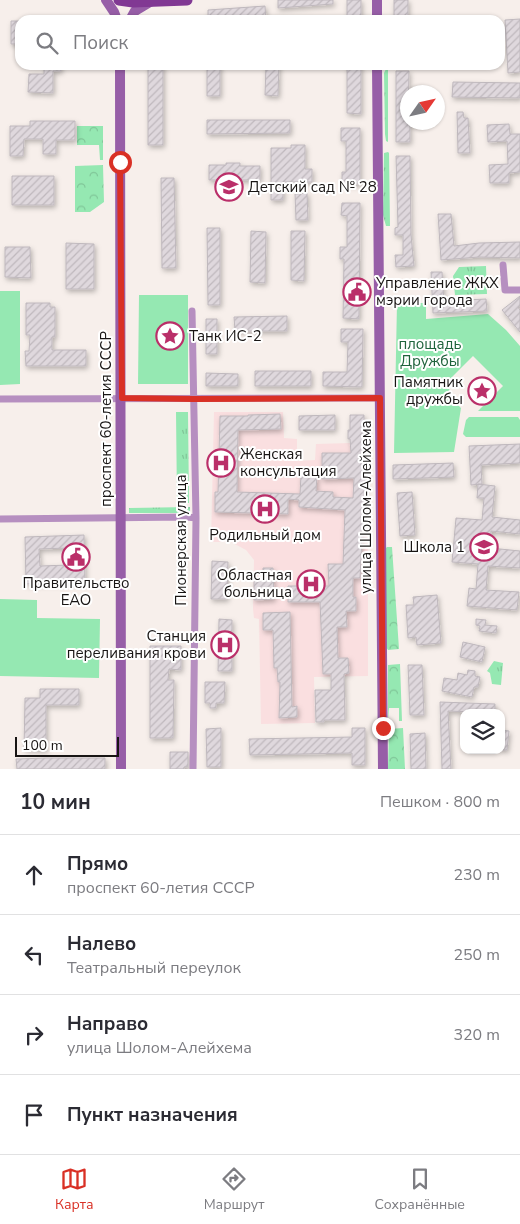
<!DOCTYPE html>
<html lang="ru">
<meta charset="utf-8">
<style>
:root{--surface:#fff;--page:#f2f2f3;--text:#2b2b33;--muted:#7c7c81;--line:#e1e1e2;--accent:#d93025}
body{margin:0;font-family:"Nunito Sans",sans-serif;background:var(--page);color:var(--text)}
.controls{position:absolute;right:15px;bottom:15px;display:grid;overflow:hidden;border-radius:10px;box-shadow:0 1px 4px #0004}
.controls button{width:45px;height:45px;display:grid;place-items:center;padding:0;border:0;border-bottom:1px solid var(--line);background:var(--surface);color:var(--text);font:25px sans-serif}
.compass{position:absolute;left:400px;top:85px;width:45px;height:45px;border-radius:50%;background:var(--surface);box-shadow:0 1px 4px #0004;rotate:56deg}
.scale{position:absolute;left:15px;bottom:12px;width:104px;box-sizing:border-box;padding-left:5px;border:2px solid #181514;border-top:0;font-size:14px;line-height:18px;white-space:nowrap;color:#181514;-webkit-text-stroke:4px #fff;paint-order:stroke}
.stop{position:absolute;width:15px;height:15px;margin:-11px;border:4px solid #d93025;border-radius:50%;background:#fff}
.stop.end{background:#d93025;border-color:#fff;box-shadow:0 1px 5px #0008}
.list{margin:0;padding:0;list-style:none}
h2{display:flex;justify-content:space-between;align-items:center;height:65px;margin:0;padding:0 20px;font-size:21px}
h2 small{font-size:16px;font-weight:400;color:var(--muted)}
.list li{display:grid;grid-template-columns:32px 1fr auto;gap:15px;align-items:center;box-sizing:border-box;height:80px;padding:0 20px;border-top:1px solid var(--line)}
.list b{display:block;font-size:19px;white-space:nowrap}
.list p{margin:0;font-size:16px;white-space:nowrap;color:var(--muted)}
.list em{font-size:16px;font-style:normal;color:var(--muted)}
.icon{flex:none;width:28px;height:28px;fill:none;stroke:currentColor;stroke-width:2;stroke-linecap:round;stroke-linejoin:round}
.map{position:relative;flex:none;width:520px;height:769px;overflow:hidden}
.search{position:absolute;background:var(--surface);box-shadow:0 1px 4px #0004;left:15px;right:15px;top:15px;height:55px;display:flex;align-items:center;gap:12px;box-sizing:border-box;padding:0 18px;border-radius:15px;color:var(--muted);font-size:19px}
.sheet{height:385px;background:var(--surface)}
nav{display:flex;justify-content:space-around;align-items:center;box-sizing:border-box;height:70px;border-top:1px solid var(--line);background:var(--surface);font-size:14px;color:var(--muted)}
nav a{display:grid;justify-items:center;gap:2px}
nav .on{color:var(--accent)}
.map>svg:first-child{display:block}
.medical{fill:#fadfe0}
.grass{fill:url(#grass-tufts)}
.forest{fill:url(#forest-crowns)}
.park{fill:#95e8b2}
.building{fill:url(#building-hatch);stroke:#bfb8bd;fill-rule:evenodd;filter:url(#shadow)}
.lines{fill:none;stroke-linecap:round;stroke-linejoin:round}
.street{stroke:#b68fc0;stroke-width:7}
.secondary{stroke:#975ea7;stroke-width:10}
.primary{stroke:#813893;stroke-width:11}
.route{stroke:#d93025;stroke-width:6}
.labels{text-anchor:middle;stroke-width:4;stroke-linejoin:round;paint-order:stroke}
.poi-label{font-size:15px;fill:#181514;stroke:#fff;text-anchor:start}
.park-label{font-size:15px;fill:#1f633c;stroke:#fff}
.street-label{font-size:15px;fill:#181514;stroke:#fff}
</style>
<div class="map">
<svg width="520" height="769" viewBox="0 0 520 769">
<defs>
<pattern id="grass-tufts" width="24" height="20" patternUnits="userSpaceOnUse" patternTransform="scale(1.25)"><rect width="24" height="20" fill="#95e8b2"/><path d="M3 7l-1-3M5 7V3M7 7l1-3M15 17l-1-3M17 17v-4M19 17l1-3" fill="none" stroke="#80c698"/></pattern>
<pattern id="forest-crowns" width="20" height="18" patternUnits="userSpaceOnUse" patternTransform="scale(1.25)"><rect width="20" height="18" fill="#95e8b2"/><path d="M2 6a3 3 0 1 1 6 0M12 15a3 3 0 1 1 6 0" fill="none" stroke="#80c698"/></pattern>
<pattern id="building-hatch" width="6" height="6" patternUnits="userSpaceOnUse" patternTransform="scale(1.25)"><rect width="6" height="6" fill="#dfd8dd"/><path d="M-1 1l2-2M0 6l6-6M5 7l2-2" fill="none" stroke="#bfb8bd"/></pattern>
<filter id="shadow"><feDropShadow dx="1.5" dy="2.5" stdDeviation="2.5" flood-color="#0004"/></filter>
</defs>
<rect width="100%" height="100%" fill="#f7efeb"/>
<path class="medical" d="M214 412H283L284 438 297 439V461L315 460 316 444 350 443 351 453 368 452V676L314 677 315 723 261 724 259 619 254 618 253 609 254 560 246 550 231 542H211Z"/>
<path class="grass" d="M388 68V142L386 141 385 134 384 73 386 69Z
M388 152 389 153 390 226H386L383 215 384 153Z
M486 266 487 294 455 295 453 276 459 267Z
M176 412H188L189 503H177Z
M190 507V513H129V508Z
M494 661 503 663 501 685 492 684 490 673 487 671Z"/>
<path class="forest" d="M77 126H103V160H100L99 145H77Z
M103 165 104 202 90 212H75V166Z
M387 547H392L399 649 388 650 386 647 385 549Z
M400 664 402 721H399V708H389L388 721V665Z
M403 728 405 769H388L389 729Z"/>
<path class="park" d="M0 291H20V384L0 385Z
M139 295H188V384H138Z
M397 303H426V319L488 314 506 330 520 346V411H478L503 386 473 356 450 379 449 396 461 408 454 452 394 453Z
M469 417H518L520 420V437H466L463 434 466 420Z
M0 599 37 600V618L100 619 99 678 0 676Z"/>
<path class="building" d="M278 0H333V4L278 8Z
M347 0H361V20H347Z
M394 0H408V20H394Z
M265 6 266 20H208V10Z
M520 19V72L508 73 505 20Z
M11 21H20V44H11Z
M44 65H61V71H53V93L28 92 29 74H44Z
M148 65H163V145H148Z
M207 65H220V96H207Z
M266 65H279L278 96 265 95Z
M347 65H361V114L347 113Z
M396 71H409L408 122H410V142H396Z
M453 82 520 83V98L452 97Z
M457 112H463L464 118H468L470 153H458Z
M207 120H290V133L207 134Z
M30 121H75V140H56V154H43V139H24L23 156H10V126H30Z
M509 124 510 134H520V172L509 173V183H490L489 165 508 164 507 141 488 142 487 125Z
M341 128H360V184H342V172H346V141H341Z
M291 145H305V169H312V182H283V200H271V148H291Z
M396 156H410L411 235 414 266 396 267 395 255H403V235H395V228L398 227Z
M226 163H240V166H260V180H209V165H226Z
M12 176H54V205H12Z
M161 178H174L176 268H162Z
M307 193 308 220H296L295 194Z
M342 203H360L359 319 343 318 344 259H340V247H347V216L341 215Z
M438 214H451L454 246 479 243 520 242V258L479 257 441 260Z
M207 228H220V305H208Z
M251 231 266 232 265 283 250 282Z
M291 231H305L304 281 291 280Z
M66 243 94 244V289H66Z
M5 247H30L31 278 5 277Z
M431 272H442L444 301 486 299 487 311 433 313Z
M520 296V306L518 307 520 310V332L502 310Z
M26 303H50V307H55V337H52V350H86V366H26L25 351H29L30 335H26Z
M287 316V331H235L234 317Z
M206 319H217V354H206Z
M341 329H363L362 387 323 386V372H347L348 342H341Z
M255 371H311V386H255Z
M206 373 238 374V386H206Z
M280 414 281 429 238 430 237 492 300 494 301 475H317L316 491 333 492V497L353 498 354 478 322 479V453H351L350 439H348V430H350V415H364L365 481 360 578H353V597H356V611H346L347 627H337L338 658H348L349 673 344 674 345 720H324V722H316L315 690H331V674H323L320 602H288V586H298V583H307V586H329L328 564H343L345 510 299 507V500L288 499V514L215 512V492H218L220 416H248V415Z
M335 415V430H299V416Z
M520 444V463L481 465 482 484 471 485 469 446Z
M453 463 454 477 393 479V465Z
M478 484 495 486 492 517 520 520V534L491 531 490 548 520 551V568L488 566 486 590 519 592 517 610 467 606 469 588 476 589 478 564 452 562 456 518 482 520 484 498H477Z
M412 492 415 535 400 536 397 493Z
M84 535 85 582 26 584 25 537ZM68 548 69 565 40 566 39 549Z
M212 561 228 562 227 599H211Z
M263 568H273L274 599 254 600V581L263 580Z
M437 595 441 643 417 645 416 637 408 638 406 605H414L413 597Z
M290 612 292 707 297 706V717L279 718 280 682H278L277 668H274L273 630H263V613Z
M219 619 232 620V671H218Z
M476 619 486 620 485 625 497 626 496 633 479 631 480 626 476 625Z
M463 642 485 647 482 662 460 657Z
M150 646H181V670L169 669 168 680H174L173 738H150Z
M408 665H422L424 715H410Z
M468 670 475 671V676L480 677 478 687H474L472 697 442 691 444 678 457 680 458 673 467 675Z
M205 682H225L224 703H216V708H210V703H205Z
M40 689H79V705H46V750L24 749 25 698H40Z
M440 702 495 704V713L448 711 451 769H442Z
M221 728V767H207L206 729Z
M352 728H365V765H352V753L250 755 249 739 352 737Z
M501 730 509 731 507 750H501Z
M425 733 426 769H411L410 734Z
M170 752H188V767H184V769H170Z
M46 758H105V769H17L16 759Z"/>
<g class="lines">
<path class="street" d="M503 265 505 290H520
M192 311 196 518 193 769
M0 399 380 398
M0 519 187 517 196 518"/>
<path class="secondary" d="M106 0 114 12 117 20
M377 0V20
M130 20 135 11 150 2
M120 65 121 769
M377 65 383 769"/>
<path class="primary" d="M119 0 133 2 187 0"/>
</g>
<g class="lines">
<path class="route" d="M120 162 122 398 194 399 380 398 383 728"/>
</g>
<defs>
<g id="school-ring" transform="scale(1.4375)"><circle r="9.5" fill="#fff" stroke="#ba2f69" stroke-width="1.5"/><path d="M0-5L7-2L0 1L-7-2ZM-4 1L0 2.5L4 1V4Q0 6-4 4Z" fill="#ba2f69"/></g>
<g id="civic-ring" transform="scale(1.4375)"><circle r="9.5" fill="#fff" stroke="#ba2f69" stroke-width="1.5"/><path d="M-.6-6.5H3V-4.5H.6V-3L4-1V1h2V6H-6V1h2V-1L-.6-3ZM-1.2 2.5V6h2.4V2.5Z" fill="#ba2f69"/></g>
<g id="sight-ring" transform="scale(1.4375)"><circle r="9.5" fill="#fff" stroke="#ba2f69" stroke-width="1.5"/><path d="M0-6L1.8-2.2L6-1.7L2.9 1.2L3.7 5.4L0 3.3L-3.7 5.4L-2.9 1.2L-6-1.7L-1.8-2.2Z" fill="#ba2f69"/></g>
<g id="hospital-ring" transform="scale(1.4375)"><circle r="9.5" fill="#fff" stroke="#ba2f69" stroke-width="1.5"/><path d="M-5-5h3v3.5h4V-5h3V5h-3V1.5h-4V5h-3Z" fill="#ba2f69"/></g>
</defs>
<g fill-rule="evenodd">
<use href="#school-ring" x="229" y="187"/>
<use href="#civic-ring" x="357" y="292"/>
<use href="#sight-ring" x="170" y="336"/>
<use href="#sight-ring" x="482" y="391"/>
<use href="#hospital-ring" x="221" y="463"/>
<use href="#hospital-ring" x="265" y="509"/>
<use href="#school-ring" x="484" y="547"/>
<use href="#civic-ring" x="76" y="557"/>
<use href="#hospital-ring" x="311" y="584"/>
<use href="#hospital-ring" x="225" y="645"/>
</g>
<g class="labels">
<g class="poi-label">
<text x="248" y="192">Детский сад № 28</text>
<text x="376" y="288">Управление ЖКХ<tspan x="376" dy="17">мэрии города</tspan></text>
<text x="189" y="341">Танк ИС-2</text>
<text x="463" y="387" text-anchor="end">Памятник<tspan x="463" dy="17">дружбы</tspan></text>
<text x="240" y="459">Женская<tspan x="240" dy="17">консультация</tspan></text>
<text x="265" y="540" text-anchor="middle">Родильный дом</text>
<text x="465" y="552" text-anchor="end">Школа 1</text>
<text x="292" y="580" text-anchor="end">Областная<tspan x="292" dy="17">больница</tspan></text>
<text x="76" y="588" text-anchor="middle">Правительство<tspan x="76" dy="17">ЕАО</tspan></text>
<text x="206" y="641" text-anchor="end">Станция<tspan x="206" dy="17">переливания крови</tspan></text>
</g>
<g class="park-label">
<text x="430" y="349">площадь<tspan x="430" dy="17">Дружбы</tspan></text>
</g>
<g class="street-label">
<text transform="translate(106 419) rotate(-90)" y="5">проспект 60-летия СССР</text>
<text transform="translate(366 507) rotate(-90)" y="5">улица Шолом-Алейхема</text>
<text transform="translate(181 540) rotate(-90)" y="5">Пионерская улица</text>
</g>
</g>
</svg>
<div class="controls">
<button><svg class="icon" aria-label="layers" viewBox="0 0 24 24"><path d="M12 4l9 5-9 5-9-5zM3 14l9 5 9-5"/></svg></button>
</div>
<svg class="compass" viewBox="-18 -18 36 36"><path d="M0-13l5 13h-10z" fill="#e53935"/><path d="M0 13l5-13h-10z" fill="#7c7c81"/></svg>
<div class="scale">100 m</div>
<div class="stop" style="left:120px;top:162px"></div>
<div class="stop end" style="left:383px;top:728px"></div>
<div class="search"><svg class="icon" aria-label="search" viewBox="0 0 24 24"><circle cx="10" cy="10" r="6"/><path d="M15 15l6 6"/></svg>Поиск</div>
</div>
<section class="sheet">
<h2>10 мин<small>Пешком · 800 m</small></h2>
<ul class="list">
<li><svg class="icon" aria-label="ahead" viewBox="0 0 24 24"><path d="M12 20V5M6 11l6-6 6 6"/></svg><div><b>Прямо</b><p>проспект 60-летия СССР</p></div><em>230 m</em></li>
<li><svg class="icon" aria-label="left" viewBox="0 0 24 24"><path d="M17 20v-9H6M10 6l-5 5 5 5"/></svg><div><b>Налево</b><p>Театральный переулок</p></div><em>250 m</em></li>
<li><svg class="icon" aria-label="right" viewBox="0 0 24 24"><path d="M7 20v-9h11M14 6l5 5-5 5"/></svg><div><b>Направо</b><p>улица Шолом-Алейхема</p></div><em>320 m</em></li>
<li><svg class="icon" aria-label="arrive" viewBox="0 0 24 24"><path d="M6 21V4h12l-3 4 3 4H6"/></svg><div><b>Пункт назначения</b></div></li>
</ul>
</section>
<nav>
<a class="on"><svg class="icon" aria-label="map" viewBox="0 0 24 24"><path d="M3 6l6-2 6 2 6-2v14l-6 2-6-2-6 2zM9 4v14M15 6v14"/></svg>Карта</a>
<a><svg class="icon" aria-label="directions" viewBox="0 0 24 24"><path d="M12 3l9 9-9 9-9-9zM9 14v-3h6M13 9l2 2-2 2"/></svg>Маршрут</a>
<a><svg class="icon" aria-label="saved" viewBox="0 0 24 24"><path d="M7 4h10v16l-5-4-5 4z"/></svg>Сохранённые</a>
</nav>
